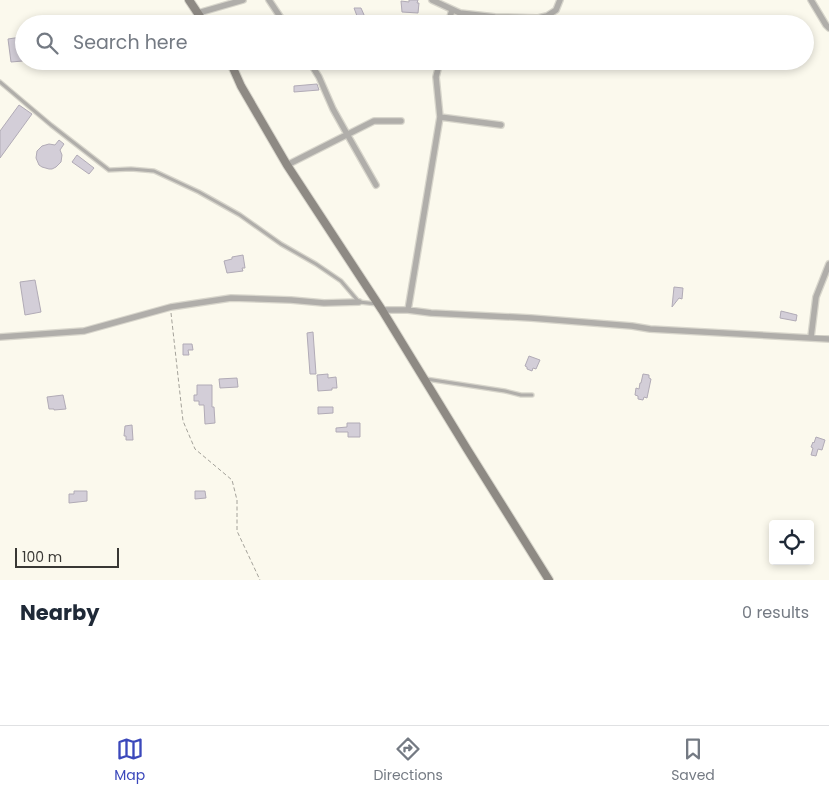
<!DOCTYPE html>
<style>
:root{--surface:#fff;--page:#f2f2f3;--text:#1f2937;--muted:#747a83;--line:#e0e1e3;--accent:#3b48bb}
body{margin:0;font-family:Poppins,sans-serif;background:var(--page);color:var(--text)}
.controls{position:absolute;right:15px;bottom:15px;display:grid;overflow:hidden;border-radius:5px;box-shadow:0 2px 8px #0003}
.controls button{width:45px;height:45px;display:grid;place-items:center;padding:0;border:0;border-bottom:1px solid var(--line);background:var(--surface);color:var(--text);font:25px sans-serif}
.scale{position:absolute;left:15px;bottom:12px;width:104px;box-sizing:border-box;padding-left:5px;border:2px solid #393834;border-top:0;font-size:14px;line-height:18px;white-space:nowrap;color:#393834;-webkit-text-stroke:4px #fbf9ed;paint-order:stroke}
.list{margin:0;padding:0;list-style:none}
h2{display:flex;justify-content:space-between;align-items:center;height:65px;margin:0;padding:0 20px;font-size:21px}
h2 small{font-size:16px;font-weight:400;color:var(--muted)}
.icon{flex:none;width:28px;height:28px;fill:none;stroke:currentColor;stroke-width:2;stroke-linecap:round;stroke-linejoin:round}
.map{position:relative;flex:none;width:829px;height:580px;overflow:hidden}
.search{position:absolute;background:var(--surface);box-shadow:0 2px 8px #0003;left:15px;right:15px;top:15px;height:55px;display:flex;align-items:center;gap:12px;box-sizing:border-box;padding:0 18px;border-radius:28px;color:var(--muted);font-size:19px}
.sheet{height:145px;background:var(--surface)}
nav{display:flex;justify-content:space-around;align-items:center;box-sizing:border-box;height:70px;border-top:1px solid var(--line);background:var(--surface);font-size:14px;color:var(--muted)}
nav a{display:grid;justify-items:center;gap:2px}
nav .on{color:var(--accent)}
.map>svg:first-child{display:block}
.building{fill:#d3ced8;stroke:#b1abb6}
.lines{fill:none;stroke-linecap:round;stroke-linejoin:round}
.service-casing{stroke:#d8d6cc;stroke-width:5.5}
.minor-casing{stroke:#d8d6cc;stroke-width:8}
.secondary-casing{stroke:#d8d6cc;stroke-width:10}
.path{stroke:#a4a29a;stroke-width:1;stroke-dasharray:4 2.5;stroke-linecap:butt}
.service{stroke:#b0aeaa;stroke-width:3}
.minor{stroke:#b0aeaa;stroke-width:5.5}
.secondary{stroke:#8e8a84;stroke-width:8}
</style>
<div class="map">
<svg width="829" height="580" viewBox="0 0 829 580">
<rect width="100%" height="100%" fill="#fbf9ed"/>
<path class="building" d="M409 0H418L417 3H419L418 13 402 12 401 1 409 2Z
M354 8H361L368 24H341L338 17 357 16Z
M21 37 23 61 11 62 8 39Z
M317 84 319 90 294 92V86Z
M19 105 32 114 0 158V131Z
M59 140 64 144 60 150 62 155 61 162 56 167 52 169H49L42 167 39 165 36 158 37 151 42 146 49 144 55 145Z
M77 155 94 168 89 174 72 162Z
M243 255 245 268H242L243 271 227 273 224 261 232 259V257Z
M35 280 41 312 25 315 20 282Z
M674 287 683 288 682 299 679 298 672 307Z
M781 311 797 315 796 321 780 318Z
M313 332 316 374H310L307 333Z
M183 344H192L193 350H188L189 355H183Z
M529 356 540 360 536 369 533 368 532 371 527 369V367L525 366Z
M328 374V378L336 377 337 388H332V390L318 391 317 375Z
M643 374 649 375V378L651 379 647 398 644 397 643 400 638 399V396L635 395 636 388 639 389 640 383H641Z
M237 378 238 387 220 388 219 379Z
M197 385H212V407H214L215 423 205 424 204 405H199V401H194V395H197Z
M63 395 66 409 54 410V409H49L47 397Z
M318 407H333V413L318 414Z
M347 423H360V437H348V432H336V428L347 427Z
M132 425 133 440H126V436H124L125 426Z
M816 437 825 440 822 450 818 449 816 456 811 455 813 448 811 447 813 442 814 443Z
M74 491H87V501L69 503V494H74Z
M195 491H205L206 498 195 499Z"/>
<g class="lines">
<g class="service-casing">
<path id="service" d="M0 82 51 125 109 170 131 169 154 171 199 192 240 215 281 244 316 264 341 281 359 302 377 304
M426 379 505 391 521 395H532"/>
</g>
<g class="minor-casing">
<path id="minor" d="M269 0 285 24
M432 0 460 13 495 17 538 18 547 16 556 10 560 0
M811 0 826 25 829 28
M198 13 243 0
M448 24 452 10
M309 61 319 77 333 109 347 134 376 185
M440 117 501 125
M287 165 374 121H401
M382 310H408L431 313 531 318 632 326 650 329 829 339
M408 310 440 117 436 77 440 61
M0 337 84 331 171 307 231 298 291 300 324 303 359 302
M811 337 816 297 829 264"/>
</g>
<g class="secondary-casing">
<path id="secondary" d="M189 0 205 24
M228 61 233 68 241 86 287 165 382 310 467 449 549 580"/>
</g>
<path class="path" d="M171 313 183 421 195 449 232 480 237 500V531L260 580"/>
<use href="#service" class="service"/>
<use href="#minor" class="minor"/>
<use href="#secondary" class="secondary"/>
</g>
</svg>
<div class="controls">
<button><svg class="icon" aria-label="locate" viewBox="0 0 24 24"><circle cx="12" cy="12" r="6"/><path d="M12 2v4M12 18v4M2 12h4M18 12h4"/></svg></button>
</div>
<div class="scale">100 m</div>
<div class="search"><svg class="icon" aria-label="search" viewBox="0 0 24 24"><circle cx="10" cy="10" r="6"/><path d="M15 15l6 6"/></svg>Search here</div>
</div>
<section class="sheet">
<h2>Nearby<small>0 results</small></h2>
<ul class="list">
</ul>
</section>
<nav>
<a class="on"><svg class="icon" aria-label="map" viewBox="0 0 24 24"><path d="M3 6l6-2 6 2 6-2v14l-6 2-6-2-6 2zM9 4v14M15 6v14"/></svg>Map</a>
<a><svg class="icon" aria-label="directions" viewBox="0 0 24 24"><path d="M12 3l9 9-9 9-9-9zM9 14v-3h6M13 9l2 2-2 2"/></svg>Directions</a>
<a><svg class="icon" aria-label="saved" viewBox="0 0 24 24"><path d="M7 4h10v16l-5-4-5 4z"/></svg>Saved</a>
</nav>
